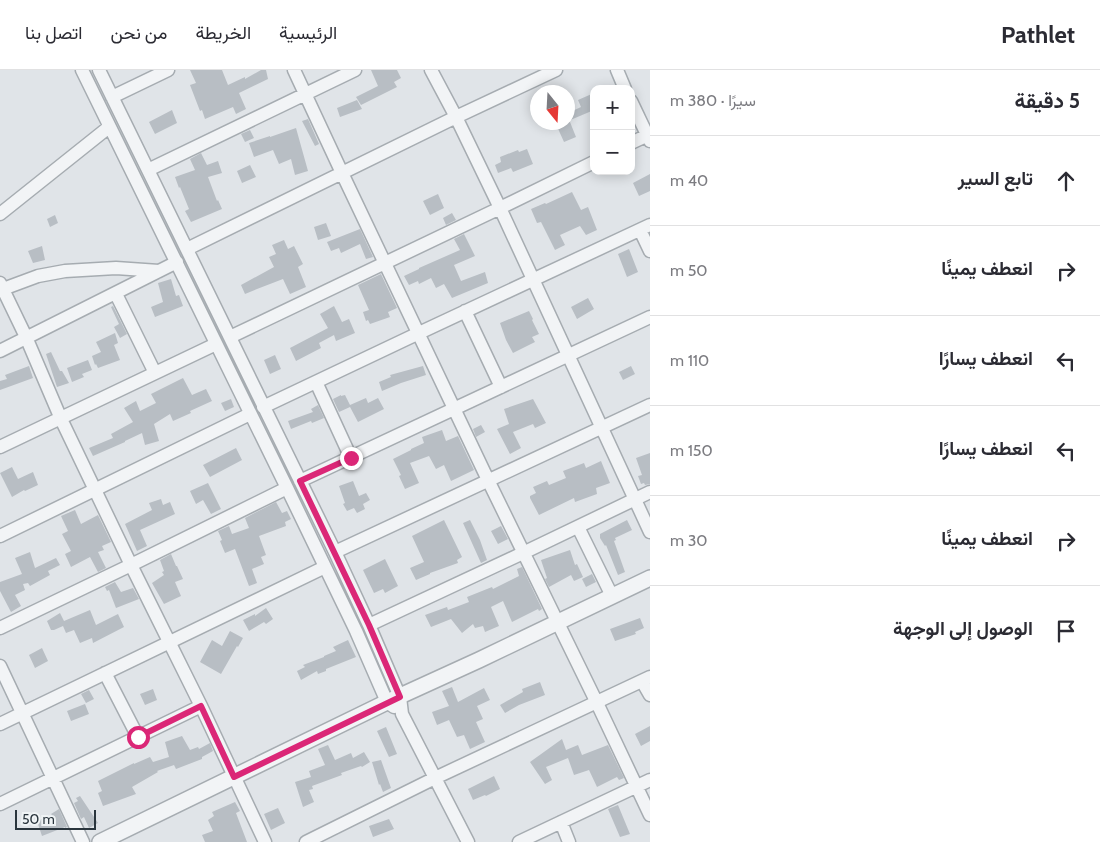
<!DOCTYPE html>
<html lang="ar">
<meta charset="utf-8">
<style>
:root{--surface:#fff;--page:#f7f7f7;--text:#2b2b33;--muted:#7c7c81;--line:#e1e1e2}
body{margin:0;font-family:Cabin,Vazirmatn,sans-serif;background:var(--page);color:var(--text);direction:rtl}
.controls{position:absolute;right:15px;top:15px;display:grid;overflow:hidden;border-radius:10px;box-shadow:0 2px 12px #0003}
.controls button{width:45px;height:45px;display:grid;place-items:center;padding:0;border:0;border-bottom:1px solid var(--line);background:var(--surface);color:var(--text);font:25px sans-serif}
.compass{position:absolute;left:530px;top:15px;width:45px;height:45px;border-radius:50%;background:var(--surface);box-shadow:0 2px 12px #0003;rotate:162deg}
.scale{position:absolute;left:15px;bottom:12px;width:81px;box-sizing:border-box;padding-left:5px;border:2px solid #2a353d;border-top:0;font-size:14px;line-height:18px;white-space:nowrap;color:#2a353d;-webkit-text-stroke:4px #eff3f5;paint-order:stroke}
.stop{position:absolute;width:15px;height:15px;margin:-11px;border:4px solid #db2777;border-radius:50%;background:#fff}
.stop.end{background:#db2777;border-color:#fff;box-shadow:0 1px 5px #0008}
.list{margin:0;padding:0;list-style:none}
h2{display:flex;justify-content:space-between;align-items:center;height:65px;margin:0;padding:0 20px;font-size:21px}
h2 small{font-size:16px;font-weight:400;color:var(--muted)}
.list li{display:grid;grid-template-columns:32px 1fr auto;gap:15px;align-items:center;box-sizing:border-box;height:90px;padding:0 20px;border-top:1px solid var(--line)}
.list b{display:block;font-size:19px;white-space:nowrap}
.list em{font-size:16px;font-style:normal;color:var(--muted)}
.icon{flex:none;width:28px;height:28px;fill:none;stroke:currentColor;stroke-width:2;stroke-linecap:round;stroke-linejoin:round}
.map{position:relative;flex:none;width:650px;height:772px;overflow:hidden;direction:ltr}
header{display:flex;align-items:center;gap:30px;box-sizing:border-box;height:70px;padding:0 25px;background:var(--surface);border-bottom:1px solid var(--line)}
header strong{font-size:24px}
nav{display:flex;gap:28px;margin-inline-start:auto;font-size:18px}
main{display:flex}
aside{flex:1;background:var(--surface)}
.map>svg:first-child{display:block}
.building{fill:#b8bec4}
.lines{fill:none;stroke-linecap:round;stroke-linejoin:round}
.minor-casing{stroke:#a6acb1;stroke-width:15}
.tertiary-casing{stroke:#a6acb1;stroke-width:18}
.minor{stroke:#f2f4f6;stroke-width:12}
.tertiary{stroke:#f2f4f6;stroke-width:15}
.route{stroke:#db2777;stroke-width:6}
</style>
<header>
<strong>Pathlet</strong>
<nav><a>الرئيسية</a><a>الخريطة</a><a>من نحن</a><a>اتصل بنا</a></nav>
</header>
<main>
<aside>
<h2>5 دقيقة<small>سيرًا · 380 m</small></h2>
<ul class="list">
<li><svg class="icon" aria-label="ahead" viewBox="0 0 24 24"><path d="M12 20V5M6 11l6-6 6 6"/></svg><div><b>تابع السير</b></div><em>40 m</em></li>
<li><svg class="icon" aria-label="right" viewBox="0 0 24 24"><path d="M7 20v-9h11M14 6l5 5-5 5"/></svg><div><b>انعطف يمينًا</b></div><em>50 m</em></li>
<li><svg class="icon" aria-label="left" viewBox="0 0 24 24"><path d="M17 20v-9H6M10 6l-5 5 5 5"/></svg><div><b>انعطف يسارًا</b></div><em>110 m</em></li>
<li><svg class="icon" aria-label="left" viewBox="0 0 24 24"><path d="M17 20v-9H6M10 6l-5 5 5 5"/></svg><div><b>انعطف يسارًا</b></div><em>150 m</em></li>
<li><svg class="icon" aria-label="right" viewBox="0 0 24 24"><path d="M7 20v-9h11M14 6l5 5-5 5"/></svg><div><b>انعطف يمينًا</b></div><em>30 m</em></li>
<li><svg class="icon" aria-label="arrive" viewBox="0 0 24 24"><path d="M6 21V4h12l-3 4 3 4H6"/></svg><div><b>الوصول إلى الوجهة</b></div></li>
</ul>
</aside>
<div class="map">
<svg width="650" height="772" viewBox="0 0 650 772">
<rect width="100%" height="100%" fill="#e0e4e8"/>
<path class="building" d="M190 0H222L228 15 245 7V9L261 0H266L268 9 239 23 246 39 236 44 233 37 205 49 202 40 200 41 190 15 196 13Z
M371 0H397L401 8 394 12 397 17 361 35 356 27 378 16Z
M594 23V40L568 51V43L581 37 578 30Z
M357 30 362 39 340 47 337 38Z
M172 40 177 53 155 64 149 52Z
M308 49 319 74 315 76 302 51Z
M555 52H570L576 67 564 72Z
M296 58 308 101 295 105 291 89 279 94 273 80 254 87 249 73 270 66V67Z
M250 60 254 68 245 72 241 64Z
M527 79 533 94 513 102 511 98 498 103 495 95 501 92 500 87 518 80 519 82Z
M201 83 207 95 218 91 222 103 208 107 217 131 218 130 222 139 191 152 185 141 189 139 180 117 179 118 175 107 195 100 190 89Z
M250 95 256 107 242 113 237 101Z
M650 104V121L639 126 633 113Z
M572 122 581 140 588 137 597 160 586 165 580 156 560 165 565 175 555 180 541 152 537 153 531 139 545 133 546 134Z
M438 124 444 138 430 145 423 131Z
M452 143 456 150 446 155 443 148Z
M55 145 58 153 50 157 47 149Z
M326 153 331 166 318 170 314 157Z
M360 159 373 187 366 189 360 174 341 183 339 178 331 181 327 172Z
M464 164 475 186 454 195 461 211 485 202 488 213 452 228 444 214 436 218 431 208 419 214 418 211 409 215 404 206 419 199V198L460 180 454 169Z
M284 170 288 179 294 176 303 194 298 197 306 217 290 224 283 209 257 219 245 224 241 215 274 197 269 187 276 184 272 175Z
M42 176 45 190 33 193 28 181Z
M629 179 638 202 627 207 618 184Z
M381 204 397 238 388 242 390 247 370 254 368 250 366 251 363 242 369 240 358 215Z
M171 209 176 226 179 225 183 236 155 247 151 237 163 232 158 213Z
M588 228 594 239 577 249 571 237Z
M113 236 127 264 120 268 114 257 119 254 111 237Z
M334 236 342 252 349 249 355 263 336 271 334 265 319 273 321 278 296 291 290 278 328 258 320 244Z
M529 241 533 249 532 250 539 264 532 267 535 272 513 283 506 270 500 253Z
M115 263 118 273 114 275 120 290 98 298 96 294 95 295 92 286 101 282 96 272Z
M51 282 60 301H62L69 313 57 317 46 284Z
M275 285 281 299 270 304 264 290Z
M88 290 92 300 82 304 84 307 72 312 67 298Z
M29 296 33 308 0 320V311L7 309 5 305Z
M423 296 426 305 401 313 382 321 379 312 391 307 390 305Z
M631 296 635 304 623 310 619 302Z
M183 308 192 325 206 319 212 331 190 341 191 343 173 351 170 344 154 354 159 371 145 375 142 363 125 371V372L93 386 89 378 113 368 111 364 133 352 124 338 136 331 140 341 156 333 151 324Z
M341 325V326L345 325 350 335 366 328 368 333 378 328 384 339 358 352 350 337 339 342 333 329Z
M231 329 234 337 225 341 221 333Z
M533 329 546 353 535 358 533 354 513 362 521 378 510 384 497 359 509 354 504 339Z
M318 335 324 348 312 353 311 351 291 359 288 351 313 342 311 339Z
M481 355 485 362 476 367 473 359Z
M442 360 446 371 458 366 474 400 451 411 444 395 436 399 429 386 410 393 419 413 405 419 399 406 401 405 393 389 411 380V379L424 373 422 367Z
M236 378 242 390 210 407 203 395Z
M650 383V414L645 415 644 413 641 414 638 406 642 405 636 388Z
M601 391 610 413 596 418 597 424 575 432 574 428 539 445 530 428V426L536 423 533 417 547 411 549 415 566 408 563 401 584 393 586 398Z
M12 397 18 409 33 402 38 415 25 421 24 420 12 427 0 403Z
M353 411 359 426 366 423 370 430 363 434 365 439 357 443 354 438 347 441 343 434 345 433 339 416Z
M208 413 221 439 211 444 203 430 196 434 190 421Z
M161 429 163 435 170 432 175 444 140 460 147 476 137 481 125 454 152 440 149 433Z
M276 432 282 443 287 441 291 449 285 452 286 456 259 466 266 485 261 487 264 494 252 499 257 513 249 516 235 479 225 483 220 471 222 470 218 461 229 456 232 464 249 458 245 448Z
M75 440 81 454 98 445 111 472 102 476 104 480 98 482 106 498 98 502 90 487 71 497 65 484 71 481 62 464 68 461 61 446Z
M444 450 462 487 457 490 458 493 430 503V504L416 510 410 498 424 492 412 466Z
M470 450 480 470 487 490 481 493 463 453Z
M627 450 632 460 615 468 616 470 614 471 625 502 618 505 606 475 605 476 600 468V464Z
M501 456 508 469 498 474 491 461Z
M570 480 575 495 577 494 583 507 574 511 571 505 549 517 545 509 547 508 541 490Z
M30 482 35 498 56 488 60 495 48 501 50 505 30 516 28 513 23 514 25 520 15 525 21 536 11 542 0 521V512L22 504 15 488Z
M171 484 176 496H177L183 509 175 512 181 526 164 534 152 513 164 505 162 502 164 501 160 490Z
M385 489 398 516 385 523 383 519 374 523 363 500Z
M522 497 542 539 539 541 538 539 512 552 503 531 491 537 499 556 485 562 483 556 475 558 473 554 462 563 451 549 431 557 425 545 447 537 448 540 469 532 467 527 492 517 493 519 519 506 517 499Z
M592 504 596 512 586 517 582 509Z
M115 512 121 522 133 518 139 529 116 538 109 520 107 521 105 517Z
M266 538 273 549 266 554 264 552 249 561 243 550 255 544V546Z
M90 540 96 555 118 544 124 557 93 573 92 568 80 573 74 560 66 563 63 556 54 560H51L47 551 60 543 64 551Z
M640 548 644 558 635 562 636 564 615 571 610 559Z
M230 561 243 568 238 577 237 576 221 604 200 592 212 570 222 576Z
M348 570 356 587 326 599V601L318 604 317 601 301 610 297 601 305 597 303 595 324 587V586L336 581 333 577Z
M42 578 48 591 35 598 29 585Z
M540 612 545 625 519 635 505 643 500 635 523 622 522 619Z
M452 617 458 632 484 618 490 630 477 636 483 649 476 652 485 672 470 679 464 665 457 667 449 650 437 655 432 642 449 636 442 621Z
M153 619 157 630 145 635 140 624Z
M89 620 94 629 86 633 81 624Z
M85 634 89 644 71 651 67 641Z
M650 656V671L641 676 635 664Z
M386 657 397 684 389 687 377 661Z
M182 666 190 680 198 677 199 679 210 673 213 681 202 687V689L176 699 174 695 157 701 158 702 132 717 136 724 103 736 98 723 102 721 98 711 134 693V694L150 687 153 692 169 687 165 672Z
M562 669 566 680 578 675 582 685 608 675 624 708 619 710 617 707 597 717 589 700 574 705 568 688 546 697 552 710 545 714 530 692Z
M328 675 335 690 351 683 353 688 364 682 370 692 362 697 361 696 341 703 342 705 312 716 313 719 309 720 314 732 303 737 295 712 311 707 309 701 325 695 318 679Z
M381 690 391 718 383 722 380 714 379 715 372 692Z
M494 706 500 719 486 726 485 725 473 730 468 719Z
M80 726 98 753 89 758 84 747 81 749 74 733 78 731 76 728Z
M235 732 240 741 236 743 247 772H205L202 765 213 761 208 750 214 746 212 742Z
M618 735 630 764 620 767 608 739Z
M278 738 285 753 271 760 264 744Z
M59 739 67 757 65 758V757L42 766 37 751 52 745 51 744Z
M389 749 394 759 373 767 369 756Z"/>
<g class="lines">
<g class="minor-casing">
<path id="minor" d="M82 0 287 418 356 561 387 632 394 637
M99 0 335 482 369 555 400 627 402 644 468 772
M294 0 342 103 488 410 597 633 650 745
M431 0 456 47 500 138 650 462
M617 0 625 19
M112 27 168 0
M631 31 650 71
M631 73 650 64
M148 100 355 0
M0 144 109 57
M640 160 650 181
M187 179 456 47 556 0
M0 213 26 267 61 349 131 495 201 636 265 772
M3 219 38 206 65 201 116 198 159 201
M116 224 155 303
M465 241 501 317
M230 267 500 138 594 92
M0 281 177 192
M316 312 351 388
M263 337 419 263 650 155
M0 377 216 274
M300 411 650 247
M578 457 612 526
M0 466 250 344
M335 482 650 335
M369 555 523 483 650 422
M0 558 131 495 287 418
M0 596 83 772
M105 603 138 667
M642 611 650 625
M0 654 325 497
M0 734 201 636
M561 752 569 772
M306 772 435 708 650 607
M519 772 650 710"/>
</g>
<g class="tertiary-casing">
<path id="tertiary" d="M100 772 387 632 479 590 650 508"/>
</g>
<use href="#minor" class="minor"/>
<use href="#tertiary" class="tertiary"/>
</g>
<g class="lines">
<path class="route" d="M138 667 201 636 234 707 400 627 369 555 300 411 351 388"/>
</g>
</svg>
<div class="controls">
<button>+</button>
<button>−</button>
</div>
<svg class="compass" viewBox="-18 -18 36 36"><path d="M0-13l5 13h-10z" fill="#e53935"/><path d="M0 13l5-13h-10z" fill="#7c7c81"/></svg>
<div class="scale">50 m</div>
<div class="stop" style="left:138px;top:667px"></div>
<div class="stop end" style="left:351px;top:388px"></div>
</div>
</main>
